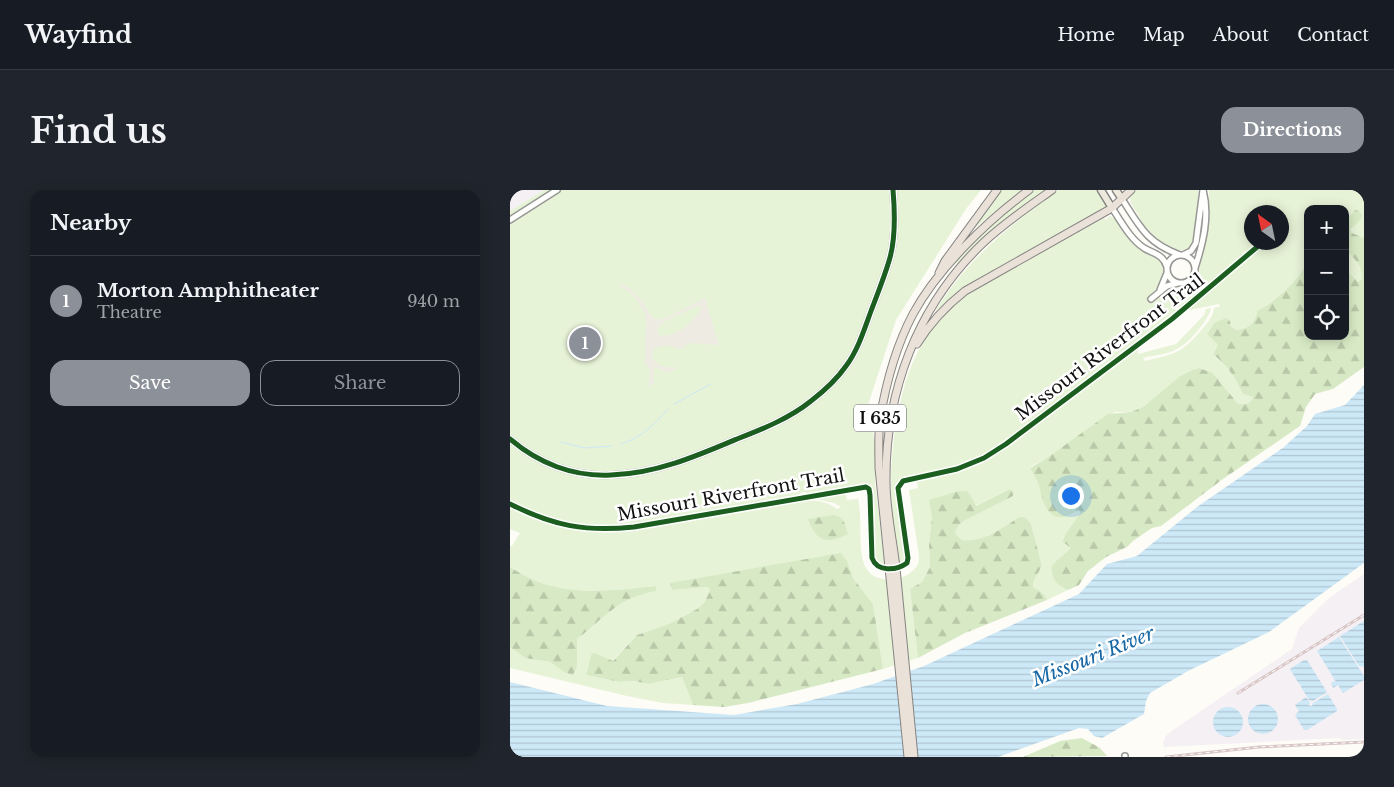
<!DOCTYPE html>
<meta charset="utf-8">
<style>
:root{--surface:#171b24;--page:#20242c;--text:#f1f3f6;--muted:#9ea1a6;--line:#363941;--accent:#8c9099}
body{margin:0;font-family:"Libre Baskerville",serif;background:var(--page);color:var(--text)}
.controls{position:absolute;right:15px;top:15px;display:grid;overflow:hidden;border-radius:10px;box-shadow:0 2px 12px #0003}
.controls button{width:45px;height:45px;display:grid;place-items:center;padding:0;border:0;border-bottom:1px solid var(--line);background:var(--surface);color:var(--text);font:25px sans-serif}
.compass{position:absolute;left:734px;top:15px;width:45px;height:45px;border-radius:50%;background:var(--surface);box-shadow:0 2px 12px #0003;rotate:327deg}
.you{position:absolute;left:560px;top:305px;width:18px;height:18px;margin:-12px;border:4px solid #fff;border-radius:50%;background:#1a73e8;box-shadow:0 0 0 8px #1a73e833}
.badge{display:grid;place-items:center;width:32px;height:32px;border-radius:50%;background:var(--accent);color:#fff;font-size:16px;font-weight:700}
.pin{position:absolute;translate:-50% -50%;border:2px solid #fff;box-shadow:0 1px 5px #0006}
.list{margin:0;padding:0;list-style:none}
h2{display:flex;justify-content:space-between;align-items:center;height:65px;margin:0;padding:0 20px;font-size:21px}
h2 small{font-size:16px;font-weight:400;color:var(--muted)}
.list li{display:grid;grid-template-columns:32px 1fr auto;gap:15px;align-items:center;box-sizing:border-box;height:90px;padding:0 20px;border-top:1px solid var(--line)}
.list b{display:block;font-size:19px;white-space:nowrap}
.list p{margin:0;font-size:16px;white-space:nowrap;color:var(--muted)}
.list em{font-size:16px;font-style:normal;color:var(--muted)}
.actions{display:flex;gap:10px;padding:15px 20px}
.actions a{flex:1;padding:11px 0;border:1px solid var(--accent);border-radius:15px;text-align:center;font-size:18px;color:var(--accent)}
.actions .main{background:var(--accent);color:#fff}
.icon{flex:none;width:28px;height:28px;fill:none;stroke:currentColor;stroke-width:2;stroke-linecap:round;stroke-linejoin:round}
.map{position:relative;flex:none;width:854px;height:567px;overflow:hidden;border-radius:15px}
header{display:flex;align-items:center;gap:30px;box-sizing:border-box;height:70px;padding:0 25px;background:var(--surface);border-bottom:1px solid var(--line)}
header strong{font-size:24px}
nav{display:flex;gap:28px;margin-inline-start:auto;font-size:18px}
.intro{display:flex;align-items:center;justify-content:space-between;box-sizing:border-box;height:120px;padding:0 30px}
h1{margin:0;font-size:35px}
.button{padding:12px 22px;border-radius:15px;background:var(--accent);color:#fff;font-size:18px;font-weight:700}
main{display:flex;gap:30px;padding:0 30px}
aside{flex:1;background:var(--surface);border-radius:15px;box-shadow:0 2px 12px #0003}
.map>svg:first-child{display:block}
.industrial{fill:#f5f0f3}
.green{fill:#e7f3d7;fill-rule:evenodd}
.forest{fill:url(#forest-firs)}
.plaza{fill:#edebe2;fill-rule:evenodd}
.water{fill:url(#water-rules)}
.lines{fill:none;stroke-linecap:round;stroke-linejoin:round}
.stream{stroke:#cde8f7;stroke-width:1}
.minor-casing{stroke:#979795;stroke-width:8}
.major-casing{stroke:#858482;stroke-width:9}
.highway-casing{stroke:#858482;stroke-width:9}
.minor{stroke:#fffffe;stroke-width:5}
.major{stroke:#ede9dc;stroke-width:6}
.highway{stroke:#eae1d8;stroke-width:7}
.rail-casing{stroke:#d9c6c7;stroke-width:3}
.rail{stroke:#fff;stroke-width:1;stroke-dasharray:4;stroke-linecap:butt}
.cycleway-casing{stroke:#fff;stroke-width:8}
.cycleway{stroke:#1b5e20;stroke-width:5}
.labels{text-anchor:middle;stroke-width:5;stroke-linejoin:round;paint-order:stroke}
.shield{fill:#fff;stroke:#585858;stroke-width:1}
.shield-label{font-size:16px;font-weight:bold;fill:#111}
.street-label{font-size:18px;fill:#111;stroke:#fff}
.water-label{font-size:19px;font-style:italic;fill:#1768a6;stroke:#fff}
</style>
<header>
<strong>Wayfind</strong>
<nav><a>Home</a><a>Map</a><a>About</a><a>Contact</a></nav>
</header>
<div class="intro"><h1>Find us</h1><a class="button">Directions</a></div>
<main>
<aside>
<h2>Nearby<small></small></h2>
<ul class="list">
<li><span class="badge">1</span><div><b>Morton Amphitheater</b><p>Theatre</p></div><em>940 m</em></li>
</ul>
<div class="actions"><a class="main">Save</a><a>Share</a></div>
</aside>
<div class="map">
<svg width="854" height="567" viewBox="0 0 854 567">
<defs>
<pattern id="forest-firs" width="22" height="20" patternUnits="userSpaceOnUse" patternTransform="scale(1.25)"><rect width="22" height="20" fill="#d8eac5"/><path d="M5 1l3.5 6h-7zM16 11l3.5 6h-7z" fill="#b8c8a8"/></pattern>
<pattern id="water-rules" width="6" height="5" patternUnits="userSpaceOnUse" patternTransform="scale(1.25)"><rect width="6" height="5" fill="#cde8f7"/><path d="M0 2.5h6" fill="none" stroke="#afc6d3"/></pattern>
</defs>
<rect width="100%" height="100%" fill="#fdfcf7"/>
<path class="industrial" d="M0 0H34L0 21Z
M854 384V549L832 550 830 548 654 557 653 553 656 546 663 540 782 459 789 438 819 408Z"/>
<path class="green" d="M34 0H471L456 19 386 130 358 215 365 254V292L375 376H368L364 370 360 300 358 297 353 296 303 304 293 302 283 308 284 310C298 309 316 310 327 319L331 317 324 313 300 308 335 302 337 310 348 309C353 328 347 362 356 378 365 395 396 392 406 377 409 374 409 370 409 366L399 300 408 298 406 287 391 290 386 296 397 368 394 374 388 375C385 349 381 322 381 296 381 250 390 188 415 149 428 129 443 114 462 100L594 28 596 30 599 26C611 29 617 44 625 53 633 62 640 62 648 67 662 77 647 99 639 108L643 112 653 102 667 122 626 153 628 164 666 154 694 125 696 119 701 118C699 130 678 154 667 159 657 165 643 165 633 168L635 171C667 163 671 164 693 138 698 132 703 127 704 118L710 116 709 114 675 121 670 120 656 102 660 98V97C671 93 680 97 687 84L698 35 699 0H854V48L842 43 845 20 835 32V19H798C798 33 800 56 798 69 795 84 761 115 747 121 746 133 738 139 725 140L716 129 704 133 697 144 708 155 703 164C719 177 724 186 733 204L743 207C740 213 735 215 728 214L703 183 689 178 682 180 670 186 633 217 621 222H605L537 268 520 277C523 283 527 290 529 296 532 309 536 330 554 327 559 326 565 322 569 319L570 324 565 334 553 348 561 358 542 375C541 385 549 396 558 400L537 410 534 404 523 397 524 390 532 376 521 334 518 329H507L487 342 472 348 460 351 452 350 445 343 448 336 454 331 503 306V301L500 299 465 316 461 306 422 327 419 355 420 377 412 392 400 399 408 468 373 479 363 414 343 388 160 393 162 400 198 397 200 401 194 413 187 419 159 434 127 445 102 471 81 465 76 485 109 492 124 491 138 494 172 487 183 515 153 513 117 506 0 478V457L15 468 40 472 54 482 67 476V449C96 427 107 408 145 401V396C92 401 48 409 0 377V356H2L10 343 0 339V21ZM742 22H772V52H742Z
M491 0H512L466 37 465 36Z
M524 0H537L448 75 447 74 446 69 493 23Z
M549 0H586L596 16 458 95 425 122C456 70 500 35 549 0Z
M625 0H688V23L682 56C669 67 648 56 638 44 634 39 632 32 629 26 625 19 619 14 620 5Z
M835 61C846 68 852 77 852 89L849 93 835 78Z"/>
<path class="forest" d="M845 20 849 21 852 25 851 29 841 39 842 43 854 48V177L823 199 805 204 796 217 790 236 713 289 651 336 642 338 623 351 617 357 596 367 578 381 569 395 558 400C547 396 540 387 542 375L561 358 553 352C553 344 566 332 570 323L569 320C564 322 559 326 554 327 536 330 532 309 529 296 527 290 523 283 520 278L537 268 598 224 621 222 633 217 670 186 682 180 689 178 703 183 728 214C735 215 741 213 743 207L733 204C724 186 719 177 703 164L708 155 697 144 704 133 716 128 720 131 721 136 726 140C738 139 746 133 747 121 761 115 783 94 792 81 794 78 795 74 798 71V146H835V78L848 92 852 89C852 77 846 68 835 61V32Z
M500 299 503 301V306L454 331 448 336 445 343 452 350C468 352 484 344 497 335 502 333 507 327 512 327 516 327 519 330 521 334L532 376 524 390 523 397 534 404 537 410 455 443 408 468 400 399 412 392 420 377 419 355 422 327 419 310 449 301H457L461 306 466 316Z
M323 325C334 326 335 334 338 344 317 355 306 352 298 329Z
M331 363 337 371 343 388 363 414 373 479 238 513 214 517 183 515 172 487 138 494 124 491 109 492 76 485 81 465 84 463 103 471 127 445 159 434 187 419 194 413 200 401 198 397 162 400 160 393Z
M0 377C48 409 93 401 146 396V401C107 408 96 427 67 449V476L63 485 54 482 40 472 15 468 0 457Z
M572 548 590 558 597 566 513 567 550 551Z"/>
<path class="plaza" d="M111 93 122 100 132 111 142 127 147 129H153L195 108 209 155 182 153 176 155 174 158 170 159 156 155 144 158 142 166 145 172 151 176 168 178 157 184V182L144 177 143 191 146 192 139 197 140 179 134 172 136 163 135 162 136 133 135 123 123 105 110 95ZM189 115 191 118 187 125 176 137 162 144 153 146 148 144 147 139 155 131Z"/>
<path class="water" d="M854 195V373L759 442 678 481 640 503 636 511 634 524 592 548 584 546 578 539 569 538 488 567H0V492L97 516 224 525 287 514 363 494 414 476 569 404 597 374 627 366 687 317 774 257 797 236 805 224 835 215Z
M854 431V476L853 477 849 476 830 446Z
M829 447 854 486V490L833 503 828 495 823 498 821 493 824 491 826 492 820 482 827 478 820 482 807 461Z
M794 470H797L817 502 803 511 799 510 791 497V495L789 494 780 479Z
M818 504 827 519V521L797 540H794L785 525 789 521 785 515 796 507 800 513 798 515 802 516 803 513Z
M738 529a15 15 0 1 1 30 0a15 15 0 1 1-30 0Z
M703 532a15 15 0 1 1 30 0a15 15 0 1 1-30 0Z"/>
<g class="lines">
<path class="stream" d="M164 214 201 194
M51 252 74 258 102 256
M111 254C131 248 144 235 158 219"/>
<g class="minor-casing">
<path id="minor" d="M612 9C630 37 637 53 670 65
M602 18C611 31 620 49 634 58 644 64 653 64 657 77
M0 30 47 0
M673 65 681 61 686 53 693 0
M657 79a14 14 0 1 1 28 0a14 14 0 1 1-28 0Z
M685 78C693 53 700 26 693 0
M650 100 657 83
M641 109 657 96 668 93
M0 249C28 273 63 287 101 285 145 284 187 266 227 249 253 239 280 228 301 211 314 201 327 189 336 176 348 160 354 140 361 121 367 105 374 88 379 71 386 49 385 23 383 0
M615 566V567"/>
</g>
<g class="major-casing">
<path id="major" d="M591 0 602 18
M606 0 612 9"/>
</g>
<g class="highway-casing">
<path id="highway" d="M429 83 435 71 487 0
M407 154C420 133 436 116 455 101L602 18 621 0
M398 567 369 278C369 262 368 245 370 229 376 193 386 156 403 124 428 78 477 31 519 0
M404 567C398 504 392 441 386 378 383 350 376 321 376 292 375 202 407 116 473 53 494 33 518 17 542 0"/>
</g>
<use href="#minor" class="minor"/>
<use href="#major" class="major"/>
<use href="#highway" class="highway"/>
<g class="rail-casing">
<path id="rail" d="M728 503 854 425
M656 567 749 557 854 552"/>
</g>
<use href="#rail" class="rail"/>
<g class="cycleway-casing">
<path id="cycleway" d="M0 249C28 273 63 287 101 285 145 284 187 266 227 249 253 239 280 228 301 211 314 201 327 189 336 176 348 160 354 140 361 121 367 105 374 88 379 71 386 49 385 23 383 0
M0 314C44 336 75 342 124 337L356 297 359 299 360 305 362 368C367 382 386 381 397 373L398 368 388 298 393 291 447 279 474 268 496 254 662 129 753 52"/>
</g>
<use href="#cycleway" class="cycleway"/>
</g>
<g class="labels">
<rect class="shield" x="344" y="214.5" width="52" height="27" rx="4"/>
<g class="shield-label">
<text x="370" y="234">I 635</text>
</g>
<g class="street-label">
<text transform="translate(600 157) rotate(-37)" y="6">Missouri Riverfront Trail</text>
<text transform="translate(221 305) rotate(-10)" y="6">Missouri Riverfront Trail</text>
</g>
<g class="water-label">
<text transform="translate(583 466) rotate(-22)" y="7">Missouri River</text>
</g>
</g>
</svg>
<div class="controls">
<button>+</button>
<button>−</button>
<button><svg class="icon" aria-label="locate" viewBox="0 0 24 24"><circle cx="12" cy="12" r="6"/><path d="M12 2v4M12 18v4M2 12h4M18 12h4"/></svg></button>
</div>
<svg class="compass" viewBox="-18 -18 36 36"><path d="M0-13l5 13h-10z" fill="#e53935"/><path d="M0 13l5-13h-10z" fill="#9ea1a6"/></svg>
<div class="you"></div>
<div class="pin badge" style="left:75px;top:153px">1</div>
</div>
</main>
